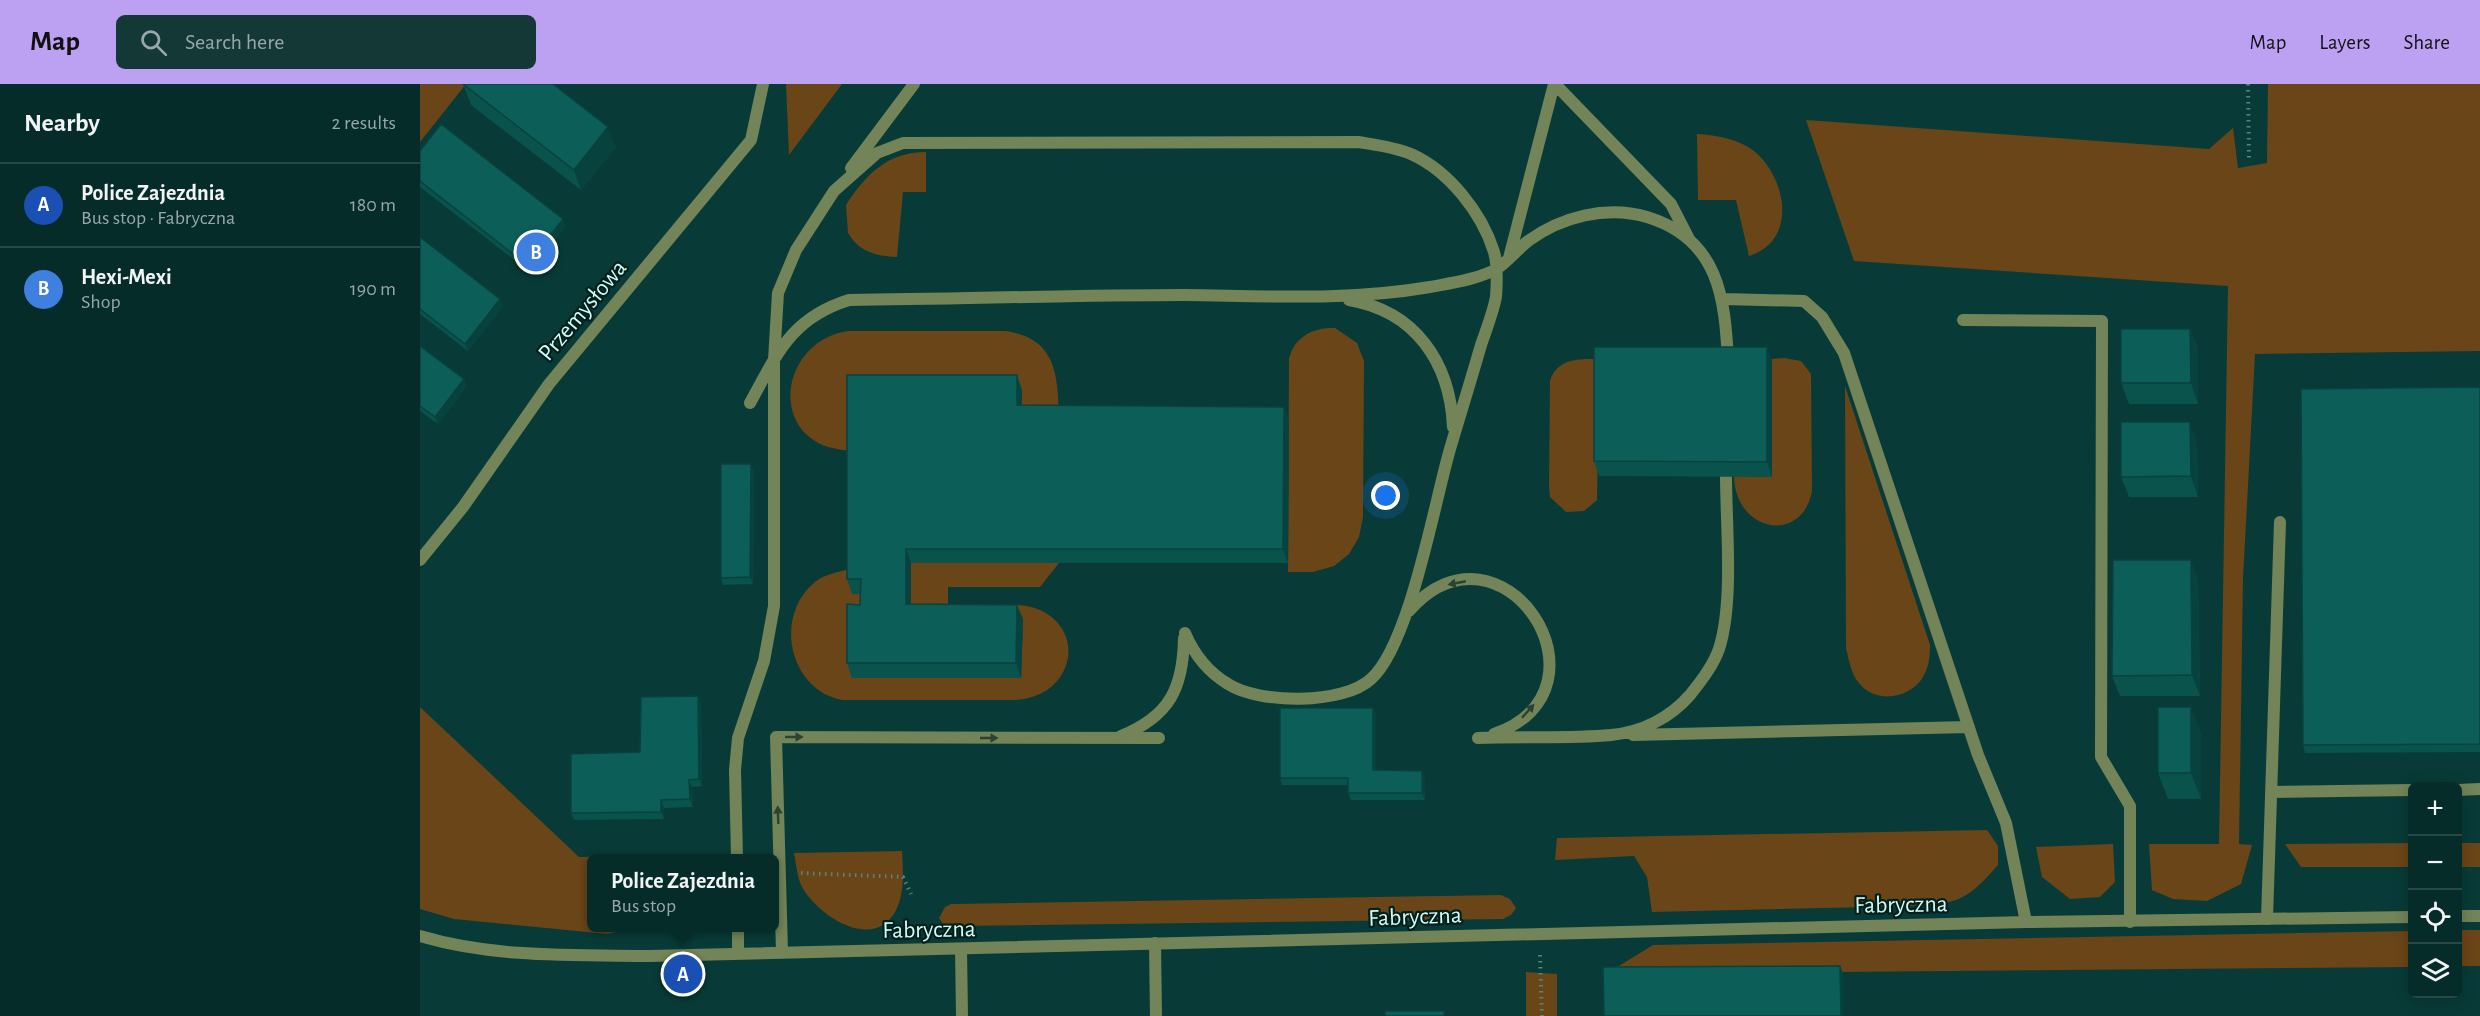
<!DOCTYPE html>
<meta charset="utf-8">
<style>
:root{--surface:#062c29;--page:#143835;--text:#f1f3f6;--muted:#98a7a8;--line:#274846;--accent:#bca0f2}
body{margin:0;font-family:"Alegreya Sans",sans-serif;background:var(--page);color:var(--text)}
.controls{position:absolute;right:18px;bottom:18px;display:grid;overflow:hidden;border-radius:9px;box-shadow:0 3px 15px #0003}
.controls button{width:54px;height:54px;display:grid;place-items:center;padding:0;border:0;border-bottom:2px solid var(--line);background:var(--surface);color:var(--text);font:30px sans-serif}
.you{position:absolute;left:966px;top:412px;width:21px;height:21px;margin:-15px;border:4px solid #fff;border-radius:50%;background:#1a73e8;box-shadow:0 0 0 9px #1a73e833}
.badge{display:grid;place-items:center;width:39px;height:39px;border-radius:50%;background:var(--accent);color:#fff;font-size:20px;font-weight:700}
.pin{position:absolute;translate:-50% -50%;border:3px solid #fff;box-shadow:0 2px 6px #0006}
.popup{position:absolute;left:167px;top:770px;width:192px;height:78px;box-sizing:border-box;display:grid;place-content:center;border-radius:9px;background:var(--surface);filter:drop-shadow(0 2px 4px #0005);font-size:20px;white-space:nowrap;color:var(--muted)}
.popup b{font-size:22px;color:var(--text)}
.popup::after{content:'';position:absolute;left:50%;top:100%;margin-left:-12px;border:12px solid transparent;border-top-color:var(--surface)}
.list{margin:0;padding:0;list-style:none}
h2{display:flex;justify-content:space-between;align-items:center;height:78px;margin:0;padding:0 24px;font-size:26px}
h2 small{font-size:20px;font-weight:400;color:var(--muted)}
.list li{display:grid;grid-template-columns:39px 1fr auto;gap:18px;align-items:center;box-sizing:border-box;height:84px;padding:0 24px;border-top:2px solid var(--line)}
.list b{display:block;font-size:22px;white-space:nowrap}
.list p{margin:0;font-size:20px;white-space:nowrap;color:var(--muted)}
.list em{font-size:20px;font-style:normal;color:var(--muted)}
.icon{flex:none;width:33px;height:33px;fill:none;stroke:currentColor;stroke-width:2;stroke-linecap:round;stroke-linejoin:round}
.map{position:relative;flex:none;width:2060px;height:932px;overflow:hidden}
header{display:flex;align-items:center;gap:36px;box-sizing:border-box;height:84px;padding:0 30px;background:var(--accent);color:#111}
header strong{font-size:28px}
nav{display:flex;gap:33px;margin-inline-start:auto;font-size:21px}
.search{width:420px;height:54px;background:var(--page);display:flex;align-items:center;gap:15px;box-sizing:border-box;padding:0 21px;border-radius:9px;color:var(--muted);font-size:22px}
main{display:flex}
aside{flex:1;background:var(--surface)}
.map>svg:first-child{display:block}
.green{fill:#6a4518}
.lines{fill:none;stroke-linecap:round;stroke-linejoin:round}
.path{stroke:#568581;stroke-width:4;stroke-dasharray:1.5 4.5;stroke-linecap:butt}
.service{stroke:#728458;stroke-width:12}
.minor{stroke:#728458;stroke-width:12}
.wall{fill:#0a524c}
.shaded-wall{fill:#08423e}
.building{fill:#0c5f58;stroke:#08423e;stroke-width:1.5}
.oneway{fill:#2a4332}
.labels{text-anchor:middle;stroke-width:4.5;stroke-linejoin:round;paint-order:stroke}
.street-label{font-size:24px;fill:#d2fcf6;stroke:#03201d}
</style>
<header>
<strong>Map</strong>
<div class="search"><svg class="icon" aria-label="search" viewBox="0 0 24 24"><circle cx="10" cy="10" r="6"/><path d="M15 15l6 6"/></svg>Search here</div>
<nav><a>Map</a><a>Layers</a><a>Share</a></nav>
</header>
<main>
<aside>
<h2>Nearby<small>2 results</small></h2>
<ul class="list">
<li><span class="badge" style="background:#1a4fb4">A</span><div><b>Police Zajezdnia</b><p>Bus stop · Fabryczna</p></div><em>180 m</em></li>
<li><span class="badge" style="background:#3f7fe0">B</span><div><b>Hexi-Mexi</b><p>Shop</p></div><em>190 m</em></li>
</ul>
</aside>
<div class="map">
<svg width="2060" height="932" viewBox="0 0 2060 932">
<rect width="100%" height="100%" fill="#083b37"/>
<path class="green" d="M0 0H46L0 58Z
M366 0H422L369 71Z
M1848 0H2060V267L1835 270 1823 495 1819 760 1832 761 1821 800 1787 817 1753 815 1732 806 1729 760H1799L1808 202 1434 177 1386 36 1789 65 1813 44 1818 84 1847 79Z
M1277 50C1297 51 1318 55 1334 67 1367 94 1378 157 1329 172L1316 116H1278Z
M506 68V108H483L477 173C456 172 439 168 428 149L426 121C446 90 468 68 506 68Z
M915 244 937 259 944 277 943 433 939 453 929 470 914 482 893 488H868L869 275C874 253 893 243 915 244Z
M428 247H586C638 255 638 294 639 337L431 367C424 366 415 365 408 363 347 342 365 256 428 247Z
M1364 274 1381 277 1391 290 1392 407C1382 461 1315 448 1314 392L1352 393V275Z
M1179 275 1177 416 1164 427 1146 428 1130 413 1129 402 1130 297C1137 274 1159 275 1179 275Z
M1425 302 1510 561C1510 572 1509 583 1503 593 1490 615 1455 620 1439 599 1431 590 1429 576 1426 564Z
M491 479H639L620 503H528V522C553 522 598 516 620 526 669 549 651 614 595 616H422C369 606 353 532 395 498 405 490 418 488 430 485L446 510 432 594 601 593 603 535 491 534Z
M0 623 159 773 276 771V774H172V844H215L187 850 34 835 0 825Z
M1567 746 1578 762V781C1547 816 1540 819 1494 822L1232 828 1227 793 1214 772 1135 776 1137 754Z
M1992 759V783H1881L1865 760Z
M2038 759H2060V783H2038Z
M1693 760 1695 798 1680 813 1650 815 1622 793 1616 763Z
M482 767C483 785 485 809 476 826 454 870 395 830 381 801 377 792 376 778 374 769Z
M1081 811 1090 815 1096 824 1091 831 1083 835 531 842 523 840 519 834 525 823 531 820Z
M2038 846H2060V882H2038Z
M1992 847V883L1186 890 1233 861Z
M1106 888 1137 890V932H1106Z"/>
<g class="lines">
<path class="path" d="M1828 0 1829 75
M381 789 483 793 491 810
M1120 871 1122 932"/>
<path class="service" d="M1135 0 1251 120 1269 155
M431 84 494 0
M1089 174 1134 0
M1304 215 1384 217 1402 233 1424 269 1558 671 1586 739 1606 838
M929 216C995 227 1030 278 1033 343
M1543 236 1682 237 1681 673 1710 722V838
M330 319C357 270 371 234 429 216 541 215 653 211 765 211 847 212 929 217 1010 203 1031 199 1060 195 1078 184 1089 176 1098 165 1108 157 1141 133 1186 121 1227 133 1299 155 1305 214 1308 278
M0 476 43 423 129 300 331 56 343 0
M989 527C1081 422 1202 605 1074 650
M1213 651 1549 643
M701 652C750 632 763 604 764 554
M1058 654C1102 652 1147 655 1191 651 1222 648 1250 634 1270 611 1281 597 1293 582 1299 565 1314 518 1306 442 1306 392
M2038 706 2060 705
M1851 708 1992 706
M317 774 315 686 318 654 344 577 354 522V276L358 209 376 166 414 107 457 69 483 59 938 58C956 61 974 63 991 70 1029 87 1062 129 1074 168 1078 182 1077 199 1076 213 1073 229 1066 246 1061 261 1051 296 1040 331 1030 365 1014 420 990 560 951 595 923 621 839 620 808 600 788 588 774 570 765 549
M1847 835 1860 438
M318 844V869
M735 859 736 932
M541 865 542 932
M362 868 356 653 739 654"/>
<path class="minor" d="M2038 832H2060
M0 852C74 874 154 871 230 872L1606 838 1992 833"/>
</g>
<path class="wall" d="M43 0 196 63 161 106 51 21Z
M0 67 143 135 145 143 110 188 0 103Z
M0 153 80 215 83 222 48 267 0 230Z
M1770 245 1778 265V320H1709L1701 299Z
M0 262 44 295 46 303 18 340 0 327Z
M1352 278V393L1179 392 1174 377Z
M2060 303V668L1885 669 1883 661Z
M602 306V321L864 323 869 338 868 479H491V520L603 535 601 594H432L427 579 440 521 441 510H432L427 495Z
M1777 359 1778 413H1709L1701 393Z
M331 380 334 387 333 500 303 501 301 494Z
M1778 497 1780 612H1700L1692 592Z
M281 620 282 702 272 703 273 723 244 724V735L154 736 151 729 220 668Z
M1771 623 1781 650V715H1748L1738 689Z
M956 631V686L1005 694V716H931L928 709V701H862L860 694Z"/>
<path class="shaded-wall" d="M188 43 196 63 161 106 154 86Z
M143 135 145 143 110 188 107 181Z
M80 215 83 222 48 267 45 260Z
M1770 245 1778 265V320L1771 299Z
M1347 263 1352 278V393L1347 378Z
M597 291 602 306V336L597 321Z
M44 295 46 303 18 340 15 333Z
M864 323 869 338 868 479 863 465Z
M1770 338 1777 359 1778 413 1771 392Z
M331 380 334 387 333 500 330 493Z
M486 465 491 479V534L486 520Z
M1771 476 1778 497 1780 612 1772 591Z
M597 521 603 535 601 594 596 579Z
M278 612 281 620 282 702 279 695Z
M1771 623 1781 650V715L1771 689Z
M953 624 956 631V694L953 686Z
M1002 687 1005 694V716L1002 709Z
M269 696 272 703 273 723 270 715Z
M241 716 244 724V735L241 728Z
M1420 882 1423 889V932H1421Z"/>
<path class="building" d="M43 0H133L188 43 154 86Z
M21 40 143 135 107 181 0 97V67Z
M0 153 80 215 45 260 0 225Z
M1701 245H1770L1771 299H1701Z
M0 262 44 295 15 333 0 322Z
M1174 263H1347V378L1174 377Z
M427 291H597V321L864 323 863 465H486V520L597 521 596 579H427V520L440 521 441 495H427Z
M2060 303V660L1883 661 1881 305Z
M1701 338H1770L1771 392 1701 393Z
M301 380H331L330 493 301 494Z
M1693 476H1771L1772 591 1692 592Z
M278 612 279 695 269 696 270 715 241 716V728L151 729V670L220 668 221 613Z
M1738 623H1771V689H1738Z
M860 624H953V686L1002 687V709H928V694H860Z
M1420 882 1421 932H1184L1183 883Z
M965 927H1024V932H965Z"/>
<defs><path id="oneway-solid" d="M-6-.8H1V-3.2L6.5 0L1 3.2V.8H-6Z" transform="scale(1.5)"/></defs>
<g class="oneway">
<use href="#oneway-solid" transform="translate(1037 499) rotate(169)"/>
<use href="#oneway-solid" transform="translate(1108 627) rotate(-48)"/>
<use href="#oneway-solid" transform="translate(374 653)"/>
<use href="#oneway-solid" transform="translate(569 654)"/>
<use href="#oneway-solid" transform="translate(358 731) rotate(-92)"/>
</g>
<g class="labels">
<g class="street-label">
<text transform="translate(162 226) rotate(-50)" y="8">Przemysłowa</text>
<text transform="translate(1481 820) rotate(-1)" y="8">Fabryczna</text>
<text transform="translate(995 832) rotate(-2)" y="8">Fabryczna</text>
<text transform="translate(509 845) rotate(-1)" y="8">Fabryczna</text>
</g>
</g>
</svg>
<div class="controls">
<button>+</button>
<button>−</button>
<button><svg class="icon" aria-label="locate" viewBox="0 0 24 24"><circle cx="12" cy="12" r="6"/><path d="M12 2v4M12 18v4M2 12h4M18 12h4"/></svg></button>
<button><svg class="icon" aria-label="layers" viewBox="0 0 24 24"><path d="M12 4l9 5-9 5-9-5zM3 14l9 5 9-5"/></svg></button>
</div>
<div class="you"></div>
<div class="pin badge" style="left:263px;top:890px;background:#1a4fb4">A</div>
<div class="popup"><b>Police Zajezdnia</b>Bus stop</div>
<div class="pin badge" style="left:116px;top:168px;background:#3f7fe0">B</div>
</div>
</main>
